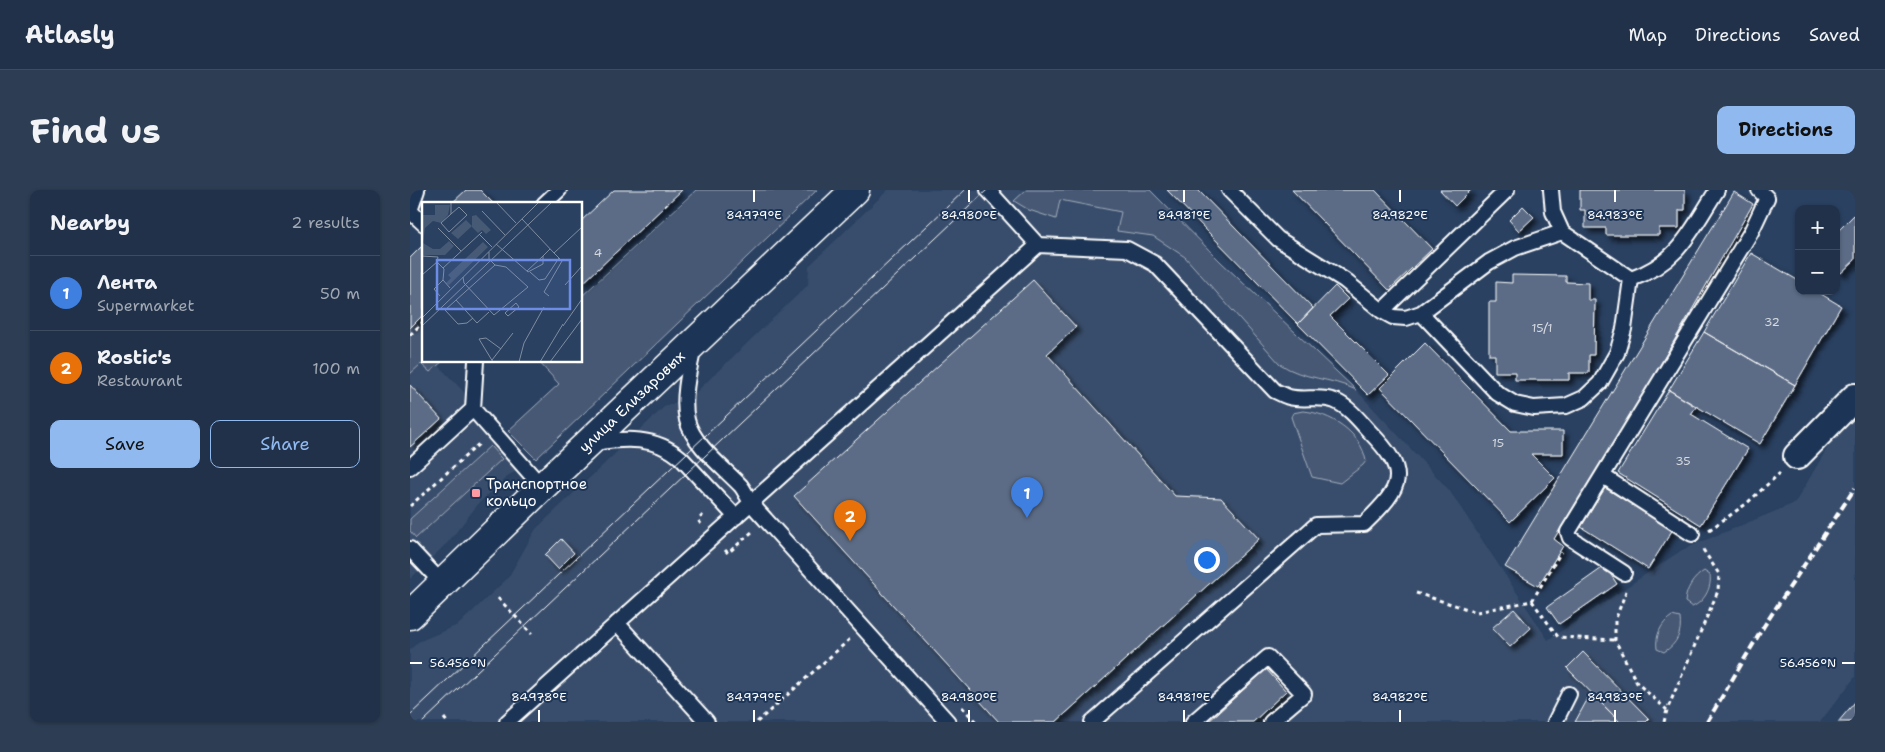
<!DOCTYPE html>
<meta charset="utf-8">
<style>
:root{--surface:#203149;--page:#2d3d53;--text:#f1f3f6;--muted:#a2a9b4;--line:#3d4c61;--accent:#90b9f0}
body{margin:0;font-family:"Shantell Sans",sans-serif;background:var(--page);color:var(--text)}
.controls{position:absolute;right:15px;top:15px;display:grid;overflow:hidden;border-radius:10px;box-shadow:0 1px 4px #0004}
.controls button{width:45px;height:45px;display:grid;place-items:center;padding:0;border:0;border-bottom:1px solid var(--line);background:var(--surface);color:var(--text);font:25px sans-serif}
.you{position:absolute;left:796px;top:369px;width:18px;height:18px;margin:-12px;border:4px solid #fff;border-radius:50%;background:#1a73e8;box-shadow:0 0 0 8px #1a73e833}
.badge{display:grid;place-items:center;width:32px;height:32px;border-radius:50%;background:var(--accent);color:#fff;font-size:16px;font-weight:700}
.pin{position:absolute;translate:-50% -41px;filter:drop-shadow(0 1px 2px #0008)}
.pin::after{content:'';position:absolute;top:26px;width:18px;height:15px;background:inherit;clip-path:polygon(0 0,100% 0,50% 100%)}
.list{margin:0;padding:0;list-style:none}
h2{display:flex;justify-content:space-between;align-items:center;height:65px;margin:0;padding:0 20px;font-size:21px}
h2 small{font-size:16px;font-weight:400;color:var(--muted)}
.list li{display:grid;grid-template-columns:32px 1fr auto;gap:15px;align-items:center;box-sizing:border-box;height:75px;padding:0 20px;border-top:1px solid var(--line)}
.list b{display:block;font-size:19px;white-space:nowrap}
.list p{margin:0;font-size:16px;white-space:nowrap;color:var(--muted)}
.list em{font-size:16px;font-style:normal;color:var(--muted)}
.actions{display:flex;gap:10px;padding:15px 20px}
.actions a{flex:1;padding:11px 0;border:1px solid var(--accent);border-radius:10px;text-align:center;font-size:18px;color:var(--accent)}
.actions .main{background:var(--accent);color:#111}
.map{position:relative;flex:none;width:1445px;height:532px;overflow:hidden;border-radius:10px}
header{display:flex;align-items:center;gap:30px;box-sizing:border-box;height:70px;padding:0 25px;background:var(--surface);border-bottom:1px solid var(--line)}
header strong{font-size:24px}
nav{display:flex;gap:28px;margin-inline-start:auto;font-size:18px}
.intro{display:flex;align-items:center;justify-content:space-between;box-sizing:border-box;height:120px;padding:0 30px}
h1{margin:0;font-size:35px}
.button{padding:12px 22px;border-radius:10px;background:var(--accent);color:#111;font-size:18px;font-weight:700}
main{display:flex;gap:30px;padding:0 30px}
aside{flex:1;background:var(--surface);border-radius:10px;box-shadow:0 1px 4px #0004}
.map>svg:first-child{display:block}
.built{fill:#394e6c}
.green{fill:#465975;stroke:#a2acba}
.building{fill:#5b6c86;stroke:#fff;filter:url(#shadow)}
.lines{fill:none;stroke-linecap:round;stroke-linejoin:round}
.lane-casing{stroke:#fff;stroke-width:18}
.street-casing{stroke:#fff;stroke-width:30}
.primary-casing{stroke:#fff;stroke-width:31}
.path{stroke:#fff;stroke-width:3;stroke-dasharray:4 4;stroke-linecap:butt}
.lane{stroke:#1d3557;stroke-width:14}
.street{stroke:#1d3557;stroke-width:26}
.primary{stroke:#1d3557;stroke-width:28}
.tram{stroke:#fff;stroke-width:1}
.rail{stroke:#fff;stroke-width:4;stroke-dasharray:8 4;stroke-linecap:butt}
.ticks{fill:none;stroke:#fff;stroke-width:2}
.poi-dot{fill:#ff9aa2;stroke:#1d3557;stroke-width:2}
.labels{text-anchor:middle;stroke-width:4;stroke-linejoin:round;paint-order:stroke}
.number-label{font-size:12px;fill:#d6dae1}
.street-label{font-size:15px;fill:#fff;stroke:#1d3557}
.poi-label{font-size:15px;fill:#fff;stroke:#1d3557;text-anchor:start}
.inset-road{fill:none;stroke:#7f8da0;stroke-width:1}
.view{fill:#6c8ce6;fill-opacity:0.15;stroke:#6c8ce6;stroke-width:2.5}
.inset-edge{fill:none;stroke:#fff;stroke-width:2.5}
.ticks-label{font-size:12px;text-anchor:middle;fill:#fff;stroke:#1d3557;stroke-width:4;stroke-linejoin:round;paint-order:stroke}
</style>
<header>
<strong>Atlasly</strong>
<nav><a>Map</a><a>Directions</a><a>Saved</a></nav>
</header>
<div class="intro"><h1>Find us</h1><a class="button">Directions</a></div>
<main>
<aside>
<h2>Nearby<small>2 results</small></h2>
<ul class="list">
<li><span class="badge" style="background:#3f7fe0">1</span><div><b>Лента</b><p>Supermarket</p></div><em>50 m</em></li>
<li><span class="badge" style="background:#e8710a">2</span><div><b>Rostic's</b><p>Restaurant</p></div><em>100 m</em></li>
</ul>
<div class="actions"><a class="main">Save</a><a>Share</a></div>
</aside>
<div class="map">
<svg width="1445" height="532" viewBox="0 0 1445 532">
<defs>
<filter id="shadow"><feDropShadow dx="4.5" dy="4.5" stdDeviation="2.5" flood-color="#0009"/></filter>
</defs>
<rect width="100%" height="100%" fill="#2a4161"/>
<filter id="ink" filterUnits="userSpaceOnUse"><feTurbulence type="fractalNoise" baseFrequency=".02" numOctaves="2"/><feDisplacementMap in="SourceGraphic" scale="10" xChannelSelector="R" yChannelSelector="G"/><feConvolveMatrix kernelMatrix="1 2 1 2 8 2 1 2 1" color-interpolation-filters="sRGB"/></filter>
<g filter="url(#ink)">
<path class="built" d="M478 0H740L810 71 946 200 1039 300 1138 450 1272 360 1385 313 1431 235 1445 220V487L1410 532H646L849 349 811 308 765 306 637 164 666 137 623 90 384 306 589 532H0V460L8 452 48 435 98 388 126 339 254 217 282 206 398 95 399 76Z
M0 169 24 171 122 273 99 285 69 313 39 351 0 389Z"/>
<path class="green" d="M286 0H407L126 269 98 241 149 194 128 171H171V107Z
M616 0H740L810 71 946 200C920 187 894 190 870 174L775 67 743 46 707 41 711 22 650 10 646 29 619 20 604 11Z
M14 124V171H33L20 182 11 174 0 184V138Z
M893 221C920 223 951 242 956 271L953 275 930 293 902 287 881 227 883 223Z
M80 256 92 269 6 348 0 341V329Z
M1294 381 1300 385C1302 398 1294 412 1282 417L1275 412C1276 399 1283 388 1294 381Z
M1262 426 1270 428C1272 443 1267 454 1254 462L1247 459C1245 446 1251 433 1262 426Z"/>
<path class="building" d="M56 0H70L84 14H41Z
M204 0H272L171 95V31Z
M757 0H788L903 118 888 134Z
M882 0H965L1022 59 979 100Z
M1030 0H1061L1045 16Z
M1170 0H1275V20H1269V38H1249V45H1196V38H1175V20H1170Z
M1324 2 1343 14 1245 184 1144 349 1153 356 1128 396 1095 377Z
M1113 16 1124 27 1109 41 1099 30Z
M1445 24V70L1431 83 1426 79V43Z
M11 57 14 60V124L0 138V68Z
M1341 63 1389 91V101H1406L1431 116 1385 195 1294 142Z
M1102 85 1156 86V92L1178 93V110H1185L1184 165H1179V183H1159V190H1105V182H1085V165H1079V112H1086V92L1102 93Z
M623 90 666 137 637 164 765 306 811 308 849 349 646 532H589L384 306Z
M925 96 938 109 920 126 979 185 958 205 888 134Z
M1294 142 1385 195 1350 254 1259 200Z
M1015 153 1101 241H1153V264H1121L1145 288 1100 332 970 198Z
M0 195 31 229 0 257Z
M1259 200 1286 217 1281 224 1338 259 1291 335 1208 283Z
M1195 298 1263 339 1238 379 1171 337Z
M151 349 164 363 148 379 135 365Z
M1195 376 1207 394 1149 434 1137 417Z
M1104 419 1121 438 1100 457 1082 438Z
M1173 462 1239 529 1236 532H1210L1157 478Z
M856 479 876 501 843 532H798Z
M1181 503 1210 532H1165Z
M1445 512V532H1428Z"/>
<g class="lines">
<g class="lane-casing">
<path id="lane" d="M819 0 868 49 934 90 972 121 983 127 996 128 1011 123 1079 72 1105 58 1152 42 1143 22 1141 0
M134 14 149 0
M0 21 7 0
M0 21 14 34
M1152 42 1221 89
M628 55 717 59 745 74 865 201C870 203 875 206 879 207 894 211 910 205 925 211 939 217 949 230 959 241 1000 283 994 295 954 334L906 335 682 532
M972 121 1097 0
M1011 123 1087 203 1105 214 1124 218 1156 216 1174 208 1190 193 1207 163 1214 139 1221 89C1269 72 1281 41 1307 0
M284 157C279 180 272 208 277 230 283 255 314 278 331 296 335 301 337 307 341 312 345 319 351 324 356 330L538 532
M66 171 63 219 132 297
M184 253C215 248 245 246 271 268L326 327
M0 277 63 219
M1193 286 1282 344
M0 359 32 393
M1214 383 1160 348 1158 342 1341 42 1357 8 1349 0
M207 433 297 532
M97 532 628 55 578 0
M783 532 858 467 894 504 861 532
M1145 532 1159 504"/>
</g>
<g class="street-casing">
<path id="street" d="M1387 266 1445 207"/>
</g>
<g class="primary-casing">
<g id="primary">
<path id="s1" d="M0 425 132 297 445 0"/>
</g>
</g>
<path class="path" d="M0 145 14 131
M0 316 70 253
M291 334 288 330 292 326 294 321
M1299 340 1336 314 1370 283
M315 360 318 363 342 342
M1216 401 1205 431V450L1227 493 1257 520
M1006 403 1067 422 1122 411 1151 362
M88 408 122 444
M1122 411 1148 447 1205 450
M552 517 566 532
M34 528 37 532
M347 532 440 449
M1254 532 1257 520 1308 401 1309 384 1292 358"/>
<use href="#lane" class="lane"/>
<use href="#street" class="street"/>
<use href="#primary" class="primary"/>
<path class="tram" d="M0 525 555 0
M13 532 577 0"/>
<path class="rail" d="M1297 532 1354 436 1445 298"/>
</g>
</g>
<path class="ticks" d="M344 0V12M559 0V12M774 0V12M990 0V12M1205 0V12M0 473H12M1432 473H1445M129 520V532M344 520V532M559 520V532M774 520V532M990 520V532M1205 520V532"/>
<rect class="poi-dot" x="61" y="298" width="10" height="10" rx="2.5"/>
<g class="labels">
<g class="number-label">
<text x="188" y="67">4</text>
<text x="1362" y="136">32</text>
<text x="1132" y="142">15/1</text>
<text x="1088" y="257">15</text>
<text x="1273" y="275">35</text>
</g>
<g class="street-label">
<text dy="5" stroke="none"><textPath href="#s1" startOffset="308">улица Елизаровых</textPath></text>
</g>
<g class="poi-label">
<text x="76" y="299">Транспортное<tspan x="76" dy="17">кольцо</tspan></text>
</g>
</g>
<g transform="translate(12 12)">
<rect width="160" height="160" fill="#2a4161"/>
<path d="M13 3H28L26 13 19 21 11 19 3 26 1 41 11 47H18L27 39 32 44 23 53H1L0 13H13ZM54 13 69 28 64 32 60 28 56 31 50 25V14ZM44 18 50 24 36 37 29 31ZM61 40 66 45 27 83 24 81 29 76 26 73Z" fill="#465975"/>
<path class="inset-road" d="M74 0 94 21M60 9 83 33M29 12 37 5 45 13 27 30 19 21 29 12V0M100 17 132 51 160 25M16 26 39 49M57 32 70 45M74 42 106 70 121 62V54L128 47M0 54 16 55 15 60 22 67 21 78 28 86M21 66 60 30M105 69 121 54M108 70 117 78 123 77 137 56M0 73 15 60M41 75 42 81 72 113 106 85 84 65 73 63M143 83 160 64M18 94 12 87 21 78M127 94 122 90 140 59 132 51M34 98 55 121 67 110M94 101 97 105 86 114 83 111ZM0 116 117 0M51 116 45 121 36 122 23 108 73 63 67 57V50M0 124 130 0M141 124 160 97M70 158 91 131M71 160 57 137 64 136 79 147M97 160 102 141 122 105M118 160 141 122M128 160 160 117"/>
<path class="view" d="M15 58H148V107H15Z"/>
<rect width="160" height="160" class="inset-edge"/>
</g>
<g class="ticks-label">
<text x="344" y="29">84.979°E</text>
<text x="559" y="29">84.980°E</text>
<text x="774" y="29">84.981°E</text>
<text x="990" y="29">84.982°E</text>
<text x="1205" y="29">84.983°E</text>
<text x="48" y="477">56.456°N</text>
<text x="1398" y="477">56.456°N</text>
<text x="129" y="511">84.978°E</text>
<text x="344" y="511">84.979°E</text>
<text x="559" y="511">84.980°E</text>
<text x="774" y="511">84.981°E</text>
<text x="990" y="511">84.982°E</text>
<text x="1205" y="511">84.983°E</text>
</g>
</svg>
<div class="controls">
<button>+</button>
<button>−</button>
</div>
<div class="you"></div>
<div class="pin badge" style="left:617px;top:328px;background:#3f7fe0">1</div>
<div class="pin badge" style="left:440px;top:351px;background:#e8710a">2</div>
</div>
</main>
